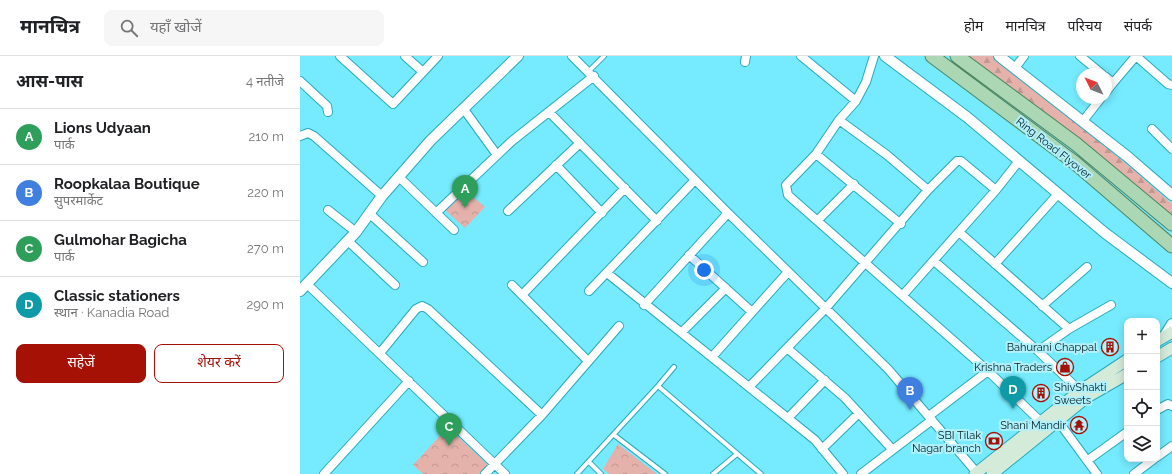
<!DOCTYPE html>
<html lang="hi">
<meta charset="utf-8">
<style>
:root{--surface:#fff;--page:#f6f6f6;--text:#202124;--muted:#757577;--line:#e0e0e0;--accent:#a51105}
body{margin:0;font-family:Raleway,"Noto Sans Devanagari",sans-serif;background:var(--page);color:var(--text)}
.controls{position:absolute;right:12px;bottom:12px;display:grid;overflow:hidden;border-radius:8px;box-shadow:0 2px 10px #0003}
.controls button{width:36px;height:36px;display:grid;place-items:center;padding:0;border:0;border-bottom:1px solid var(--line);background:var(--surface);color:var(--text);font:20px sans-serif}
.compass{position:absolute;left:776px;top:12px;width:36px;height:36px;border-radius:50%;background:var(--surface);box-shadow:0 2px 10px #0003;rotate:312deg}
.you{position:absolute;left:404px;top:214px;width:14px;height:14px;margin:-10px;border:3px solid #fff;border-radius:50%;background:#1a73e8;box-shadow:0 0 0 6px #1a73e833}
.badge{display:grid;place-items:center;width:26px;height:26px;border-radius:50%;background:var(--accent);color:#fff;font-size:13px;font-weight:700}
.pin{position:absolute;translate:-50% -33px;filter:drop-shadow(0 1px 2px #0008)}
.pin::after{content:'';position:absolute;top:21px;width:14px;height:12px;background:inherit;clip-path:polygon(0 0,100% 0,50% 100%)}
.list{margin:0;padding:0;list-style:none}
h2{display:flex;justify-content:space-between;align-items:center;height:52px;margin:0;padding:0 16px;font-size:17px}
h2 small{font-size:13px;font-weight:400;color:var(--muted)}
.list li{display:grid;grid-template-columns:26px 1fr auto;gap:12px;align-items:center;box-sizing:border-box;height:56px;padding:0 16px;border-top:1px solid var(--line)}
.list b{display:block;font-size:15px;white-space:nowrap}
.list p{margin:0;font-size:13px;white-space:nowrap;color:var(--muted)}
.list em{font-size:13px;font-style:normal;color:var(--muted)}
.actions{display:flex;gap:8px;padding:12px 16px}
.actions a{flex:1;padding:9px 0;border:1px solid var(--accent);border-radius:8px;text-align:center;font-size:14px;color:var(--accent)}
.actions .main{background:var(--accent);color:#fff}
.icon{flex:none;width:22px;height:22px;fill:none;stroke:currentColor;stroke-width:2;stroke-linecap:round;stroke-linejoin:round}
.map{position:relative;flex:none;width:872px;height:418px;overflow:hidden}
header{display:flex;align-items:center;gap:24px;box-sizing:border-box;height:56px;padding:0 20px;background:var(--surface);border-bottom:1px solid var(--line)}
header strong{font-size:19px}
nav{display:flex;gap:22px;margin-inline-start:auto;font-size:14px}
.search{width:280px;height:36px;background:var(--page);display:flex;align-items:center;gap:10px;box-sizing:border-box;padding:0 14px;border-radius:8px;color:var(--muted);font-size:15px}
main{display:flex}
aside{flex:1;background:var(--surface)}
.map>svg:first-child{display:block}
.forest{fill:url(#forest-firs)}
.park{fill:url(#park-crowns)}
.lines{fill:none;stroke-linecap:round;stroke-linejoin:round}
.service-casing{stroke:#27a9bd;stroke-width:6}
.minor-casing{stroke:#27a9bd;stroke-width:10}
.tertiary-casing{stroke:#27a9bd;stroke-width:12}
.secondary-casing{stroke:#27a9bd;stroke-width:13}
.primary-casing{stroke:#4c8561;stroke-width:15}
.service{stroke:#fff;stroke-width:4}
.minor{stroke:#fff;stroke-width:8}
.tertiary{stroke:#fff;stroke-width:10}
.secondary{stroke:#d5ebda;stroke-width:11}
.primary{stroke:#abd7b5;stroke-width:13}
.labels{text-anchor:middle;stroke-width:4;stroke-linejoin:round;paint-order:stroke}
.street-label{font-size:11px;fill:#051f23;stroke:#b1f1fc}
.poi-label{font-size:11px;fill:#051f23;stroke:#b1f1fc;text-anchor:end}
</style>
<header>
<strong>मानचित्र</strong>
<div class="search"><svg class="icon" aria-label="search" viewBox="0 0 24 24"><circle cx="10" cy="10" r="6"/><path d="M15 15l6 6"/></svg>यहाँ खोजें</div>
<nav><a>होम</a><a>मानचित्र</a><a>परिचय</a><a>संपर्क</a></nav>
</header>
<main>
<aside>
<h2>आस-पास<small>4 नतीजे</small></h2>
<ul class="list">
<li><span class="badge" style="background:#2e9e5b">A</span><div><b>Lions Udyaan</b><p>पार्क</p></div><em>210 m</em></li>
<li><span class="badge" style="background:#3f7fe0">B</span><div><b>Roopkalaa Boutique</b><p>सुपरमार्केट</p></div><em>220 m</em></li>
<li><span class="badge" style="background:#2e9e5b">C</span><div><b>Gulmohar Bagicha</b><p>पार्क</p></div><em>270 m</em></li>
<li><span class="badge" style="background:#0f9aa8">D</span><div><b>Classic stationers</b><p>स्थान · Kanadia Road</p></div><em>290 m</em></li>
</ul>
<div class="actions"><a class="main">सहेजें</a><a>शेयर करें</a></div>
</aside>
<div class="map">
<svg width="872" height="418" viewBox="0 0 872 418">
<defs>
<pattern id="forest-firs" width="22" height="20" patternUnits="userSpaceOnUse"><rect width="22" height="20" fill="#e4b2aa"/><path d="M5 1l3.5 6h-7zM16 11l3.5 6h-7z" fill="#c29992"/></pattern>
<pattern id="park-crowns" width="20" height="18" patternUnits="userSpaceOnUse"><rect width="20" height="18" fill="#e4b2aa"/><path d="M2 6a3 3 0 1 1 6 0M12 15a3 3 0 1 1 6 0" fill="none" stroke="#c29992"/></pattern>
</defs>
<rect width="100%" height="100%" fill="#76ebff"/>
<path class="forest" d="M665 0H693L834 114 872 148V167Z"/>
<path class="park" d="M166 135 185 151 165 172 145 154Z
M148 371 191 412 186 418H123L113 409Z
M318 388 357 418H309L303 413Z"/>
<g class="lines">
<g class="service-casing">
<path id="service" d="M289 15 304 0
M358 330 461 418
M314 379 365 418
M289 406 301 418
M277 418 358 330 374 311
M413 418 437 398"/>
</g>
<g class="minor-casing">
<path id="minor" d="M40 0 93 48 138 0
M105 0 123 16
M272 0 428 157 588 313 678 418
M501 0 556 45
M574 0 566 26 556 45 539 64 587 99 628 134
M780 0 802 18
M836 0 868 28 872 29
M445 6 446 0
M715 12 724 0
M806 21 813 27 806 36
M0 25 27 50 28 56
M813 27 836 0
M163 52 197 99
M250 57 357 165
M783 65 801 42
M852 73 872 93
M0 80 8 77 14 80 82 140
M516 98 539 64
M256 109 302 157
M99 121 154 174
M28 154 56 176
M208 155 280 87
M136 157 212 85 294 20
M70 158 123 206
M518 164 554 128
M601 168 516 98 486 129 488 139 688 315 740 365
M659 176 769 273
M48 185 95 229
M389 199 452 256
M634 205 738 295 780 335
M695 208 758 138
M307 217 515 384 543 418
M7 228 205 418
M212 229 288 305
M289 235 395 124
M222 239 325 132
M603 239 696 134 719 105
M344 249 428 157
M742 250 787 211
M382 276 426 232
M487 292 545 342 592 393
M738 295 769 273 811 249
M80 297 116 253 122 250 128 253 242 359
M412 301 488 216
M449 331 526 252 628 134 657 105H661L696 134
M857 354 868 348 872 350
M629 360 688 315
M488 362 525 324
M758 365 797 418
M522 393 559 357
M857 401 872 390
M788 404 827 376
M24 418 109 325
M185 418 242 359 319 270
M561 418 632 364
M834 418 854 403"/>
</g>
<g class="tertiary-casing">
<path id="tertiary" d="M585 0 667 61 805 177 872 227
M699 0 828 101 872 139
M0 235 56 176 82 140 131 84 218 0
M864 281 872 268"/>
</g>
<g class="secondary-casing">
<path id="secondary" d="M857 285 872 276
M857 301 872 292
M675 418 780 335 827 304
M692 418 787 341 827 318"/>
</g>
<g class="primary-casing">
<path id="primary" d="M632 0 774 106 872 190
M657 0 776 88 872 168"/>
</g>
<use href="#service" class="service"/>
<use href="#minor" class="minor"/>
<use href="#tertiary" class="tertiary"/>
<use href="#secondary" class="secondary"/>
<use href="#primary" class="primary"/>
</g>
<defs>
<g id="building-ring" transform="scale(0.9)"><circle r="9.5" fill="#b1f1fc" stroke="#a51105" stroke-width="1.5"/><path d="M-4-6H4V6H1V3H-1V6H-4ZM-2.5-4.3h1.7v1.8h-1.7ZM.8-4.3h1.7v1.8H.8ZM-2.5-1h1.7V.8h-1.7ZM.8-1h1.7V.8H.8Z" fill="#a51105"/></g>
<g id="shop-ring" transform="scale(0.9)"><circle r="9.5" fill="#b1f1fc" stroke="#a51105" stroke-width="1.5"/><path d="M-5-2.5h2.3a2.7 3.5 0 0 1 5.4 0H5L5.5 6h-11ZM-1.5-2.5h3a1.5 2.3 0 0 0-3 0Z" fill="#a51105"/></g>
<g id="temple-ring" transform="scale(0.9)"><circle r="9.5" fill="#b1f1fc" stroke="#a51105" stroke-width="1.5"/><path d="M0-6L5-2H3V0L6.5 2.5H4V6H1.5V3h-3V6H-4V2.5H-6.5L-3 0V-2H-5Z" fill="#a51105"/></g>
<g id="bank-ring" transform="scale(0.9)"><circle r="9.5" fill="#b1f1fc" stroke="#a51105" stroke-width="1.5"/><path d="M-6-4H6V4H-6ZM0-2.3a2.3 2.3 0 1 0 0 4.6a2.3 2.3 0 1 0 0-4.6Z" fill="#a51105"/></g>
</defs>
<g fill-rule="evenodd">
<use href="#building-ring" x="810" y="291"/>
<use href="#shop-ring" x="765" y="311"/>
<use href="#building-ring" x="741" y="337"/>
<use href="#temple-ring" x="779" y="369"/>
<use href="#bank-ring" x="694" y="385"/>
</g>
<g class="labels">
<g class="street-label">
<text transform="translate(754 92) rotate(38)" y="4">Ring Road Flyover</text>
</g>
<g class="poi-label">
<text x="797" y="295">Bahurani Chappal</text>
<text x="752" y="315">Krishna Traders</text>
<text x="754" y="335" text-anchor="start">ShivShakti<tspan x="754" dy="13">Sweets</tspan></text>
<text x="766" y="373">Shani Mandir</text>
<text x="681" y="383">SBI Tilak<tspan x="681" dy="13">Nagar branch</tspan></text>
</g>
</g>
</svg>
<div class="controls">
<button>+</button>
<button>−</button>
<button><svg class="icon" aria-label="locate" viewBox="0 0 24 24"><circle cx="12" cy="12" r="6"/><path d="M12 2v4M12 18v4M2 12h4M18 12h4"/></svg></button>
<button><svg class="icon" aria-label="layers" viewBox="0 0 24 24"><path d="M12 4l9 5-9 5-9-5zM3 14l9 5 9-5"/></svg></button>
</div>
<svg class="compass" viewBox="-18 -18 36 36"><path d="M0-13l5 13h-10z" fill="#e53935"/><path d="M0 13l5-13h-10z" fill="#757577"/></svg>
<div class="you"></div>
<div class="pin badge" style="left:165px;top:152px;background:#2e9e5b">A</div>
<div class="pin badge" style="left:610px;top:354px;background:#3f7fe0">B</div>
<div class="pin badge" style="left:149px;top:390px;background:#2e9e5b">C</div>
<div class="pin badge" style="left:713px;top:353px;background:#0f9aa8">D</div>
</div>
</main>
